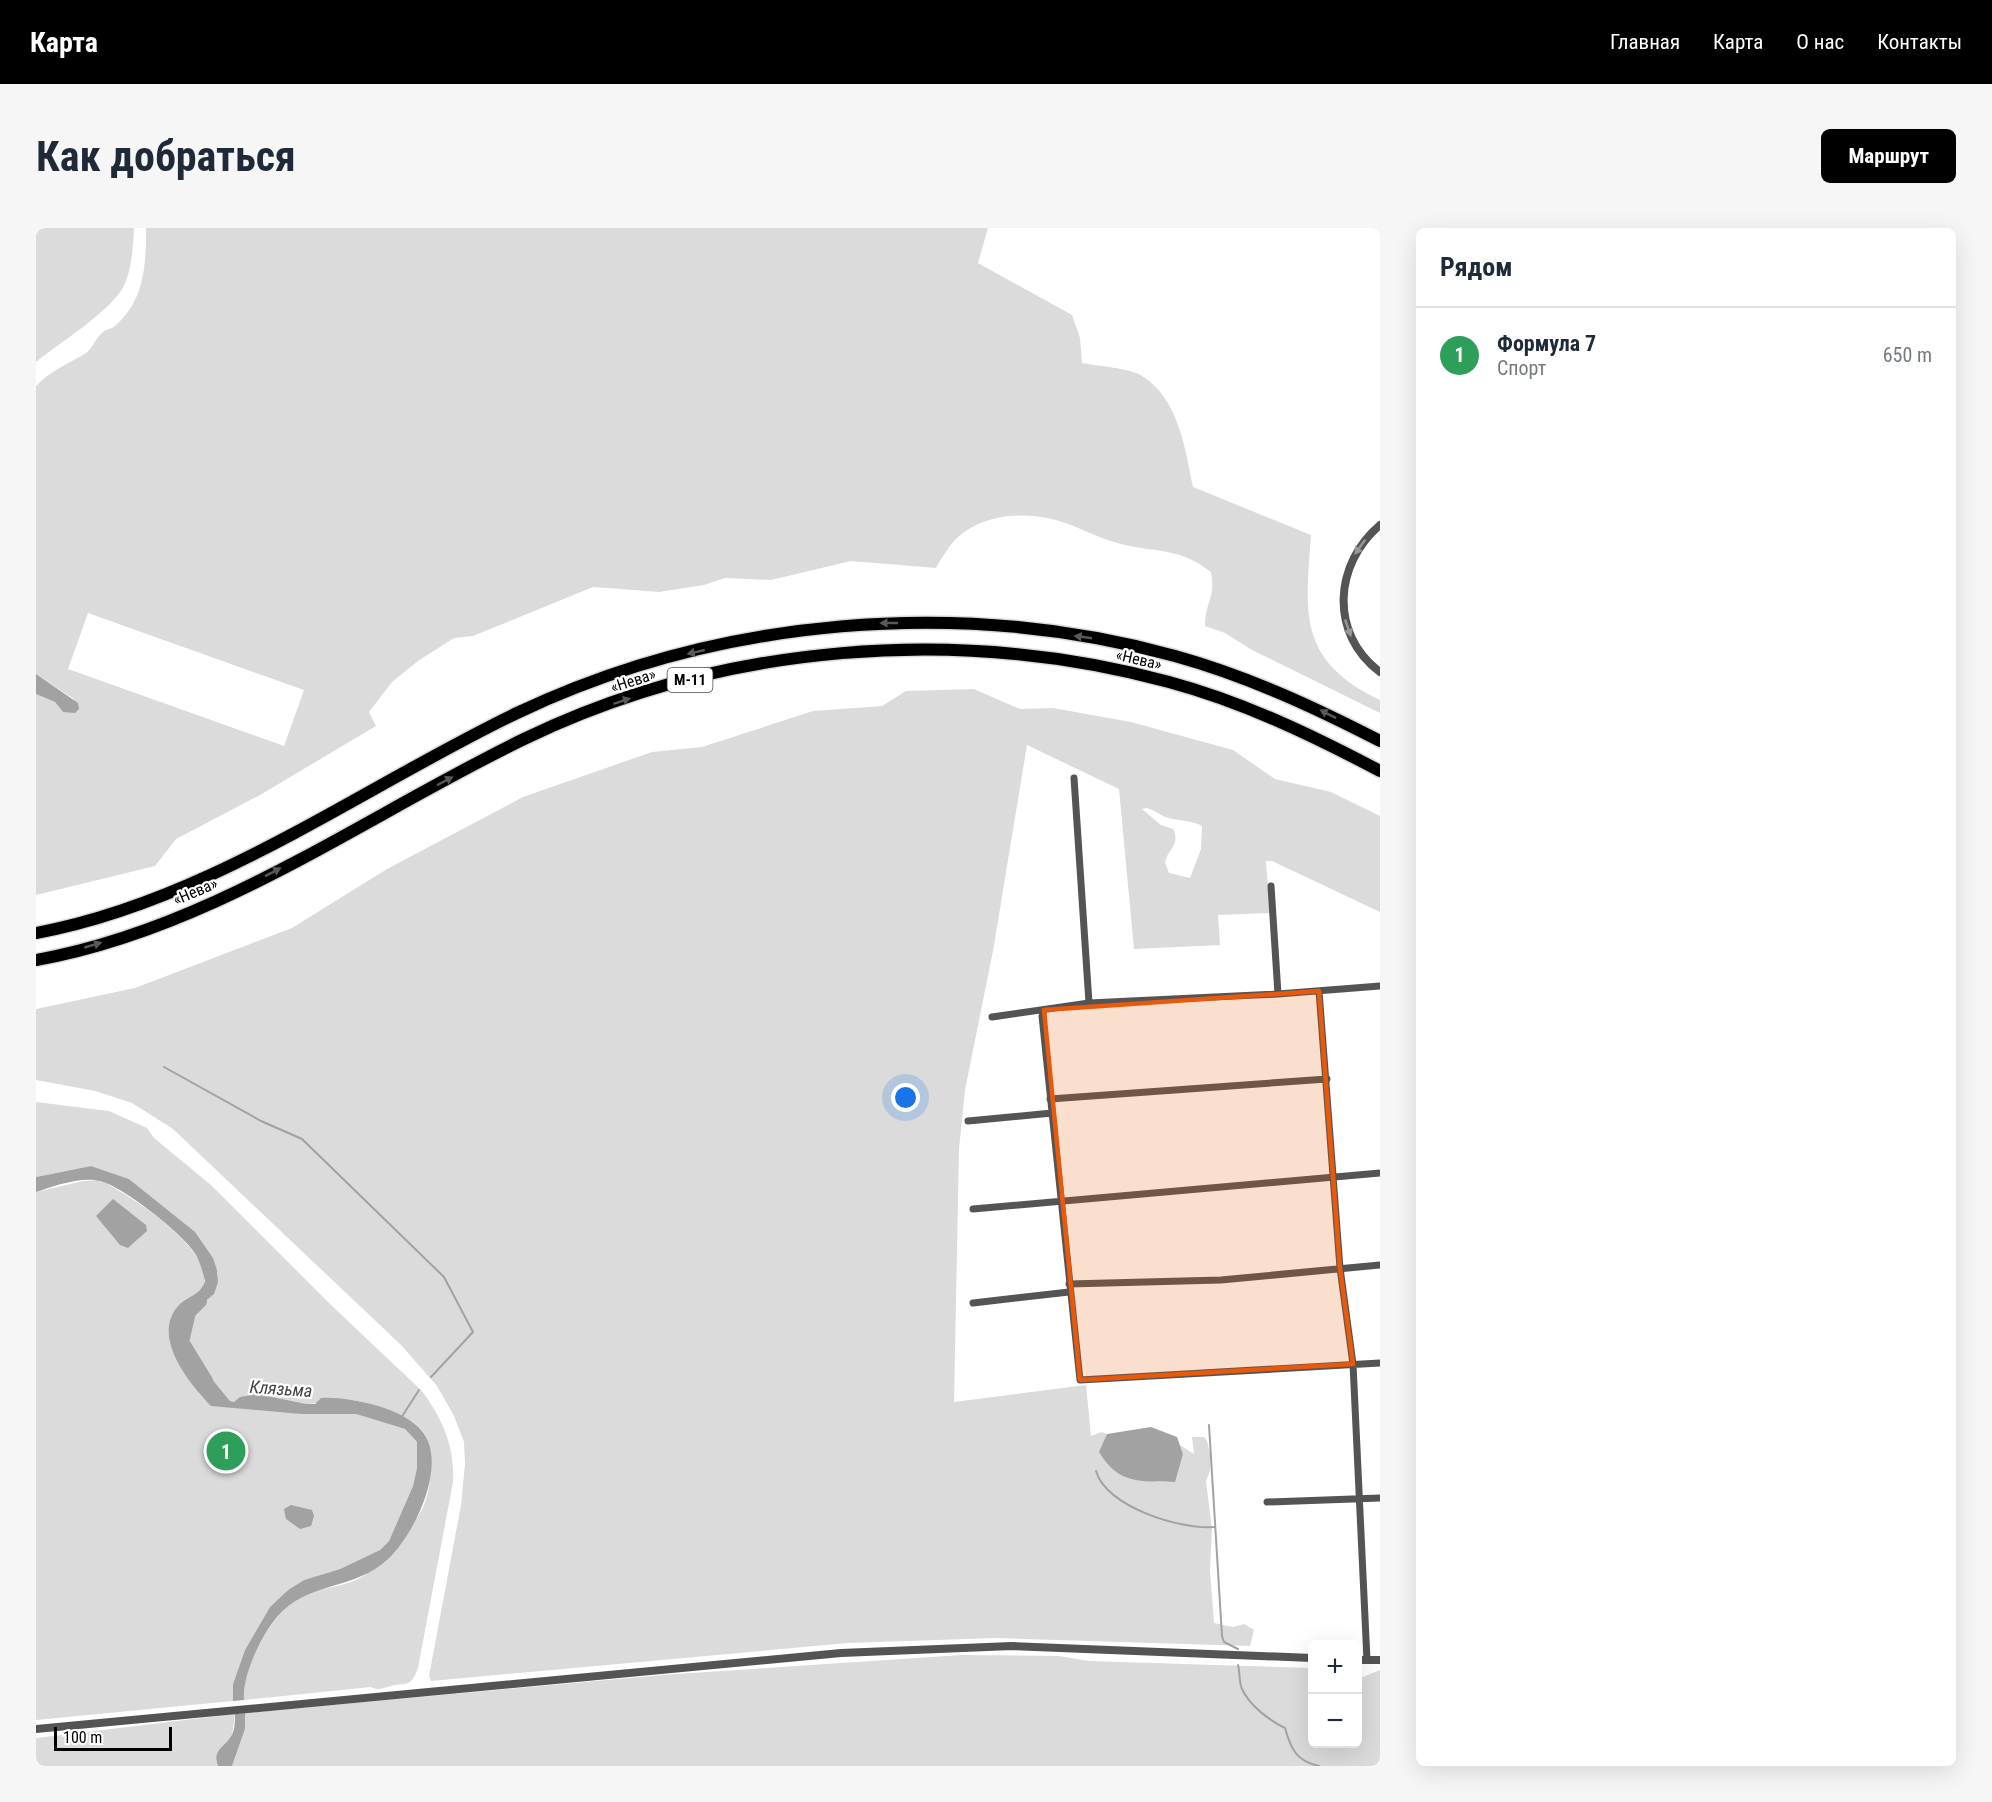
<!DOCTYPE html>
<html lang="ru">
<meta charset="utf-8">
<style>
:root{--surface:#fff;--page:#f6f6f7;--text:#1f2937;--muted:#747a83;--line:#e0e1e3;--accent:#000}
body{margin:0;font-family:"Roboto Condensed",sans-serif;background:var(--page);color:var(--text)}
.controls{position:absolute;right:18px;bottom:18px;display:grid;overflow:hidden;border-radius:9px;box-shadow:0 6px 24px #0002}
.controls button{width:54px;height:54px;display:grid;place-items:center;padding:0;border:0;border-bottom:2px solid var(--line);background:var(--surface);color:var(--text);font:30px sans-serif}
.scale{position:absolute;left:18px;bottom:15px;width:118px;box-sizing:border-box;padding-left:6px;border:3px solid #000;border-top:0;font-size:16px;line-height:21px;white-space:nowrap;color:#000;-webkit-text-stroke:4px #fff;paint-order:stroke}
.you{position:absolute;left:870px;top:870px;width:21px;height:21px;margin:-15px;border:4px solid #fff;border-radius:50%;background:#1a73e8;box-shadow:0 0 0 9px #1a73e833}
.badge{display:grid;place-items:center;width:39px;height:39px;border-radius:50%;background:var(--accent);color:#fff;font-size:20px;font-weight:700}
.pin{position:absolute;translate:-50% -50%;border:3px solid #fff;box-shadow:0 2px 6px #0006}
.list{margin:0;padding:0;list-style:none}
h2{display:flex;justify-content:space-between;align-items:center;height:78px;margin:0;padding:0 24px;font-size:26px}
h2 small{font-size:20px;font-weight:400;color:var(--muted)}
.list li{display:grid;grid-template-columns:39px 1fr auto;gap:18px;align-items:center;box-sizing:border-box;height:96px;padding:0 24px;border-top:2px solid var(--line)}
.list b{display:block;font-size:22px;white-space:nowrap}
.list p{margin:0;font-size:20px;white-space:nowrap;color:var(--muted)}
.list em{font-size:20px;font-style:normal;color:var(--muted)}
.map{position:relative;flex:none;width:1344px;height:1538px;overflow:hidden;border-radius:9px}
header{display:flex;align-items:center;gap:36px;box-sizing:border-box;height:84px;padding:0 30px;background:var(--accent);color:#fff}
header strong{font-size:28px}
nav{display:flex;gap:33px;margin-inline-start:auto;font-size:21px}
.intro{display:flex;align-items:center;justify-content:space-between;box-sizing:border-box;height:144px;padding:0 36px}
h1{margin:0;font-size:42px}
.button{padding:15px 27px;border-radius:9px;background:var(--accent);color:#fff;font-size:21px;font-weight:700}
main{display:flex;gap:36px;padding:0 36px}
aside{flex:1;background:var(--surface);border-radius:9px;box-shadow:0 6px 24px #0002}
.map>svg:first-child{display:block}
.green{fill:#dbdbdb;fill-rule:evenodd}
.water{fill:#a2a2a2}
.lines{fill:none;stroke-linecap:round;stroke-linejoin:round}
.stream{stroke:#a2a2a2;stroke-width:2}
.river{stroke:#a2a2a2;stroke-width:14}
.motorway-casing{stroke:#dbdbdb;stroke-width:15}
.minor{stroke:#545454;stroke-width:7}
.tertiary{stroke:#545454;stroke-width:8}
.motorway{stroke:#000;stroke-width:12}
.oneway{fill:#989898}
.oneway2{fill:#595959}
.marked{fill:#e8590c;fill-opacity:0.2;stroke:#e8590c;stroke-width:4.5;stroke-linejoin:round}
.labels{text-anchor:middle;stroke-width:4.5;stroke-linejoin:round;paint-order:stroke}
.shield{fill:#fff;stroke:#4c4c4c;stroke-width:1.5}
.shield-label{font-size:15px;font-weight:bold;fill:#000}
.street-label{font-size:16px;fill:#000;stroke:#fff}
.water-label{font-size:18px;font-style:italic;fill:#434343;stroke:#fff}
</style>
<header>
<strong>Карта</strong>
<nav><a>Главная</a><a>Карта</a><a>О нас</a><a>Контакты</a></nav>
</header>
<div class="intro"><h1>Как добраться</h1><a class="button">Маршрут</a></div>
<main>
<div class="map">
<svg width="1344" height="1538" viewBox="0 0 1344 1538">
<rect width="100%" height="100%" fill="#fff"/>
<path class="green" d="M0 0H98C97 20 96 45 85 63 66 89 26 113 0 134Z
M110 0H952L942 35 1036 87 1044 110 1046 135C1061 138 1094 140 1106 148 1143 171 1149 221 1157 259L1275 307C1269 387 1262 432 1344 472V485L1216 422 1189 405 1169 398C1169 374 1180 370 1175 344 1143 319 1121 325 1085 316 1063 311 1042 298 1020 292 985 283 944 286 918 313 911 321 905 331 900 340L815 333 735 352 689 350 668 357 623 364 557 359 437 408 418 410 382 433 356 454 333 484 340 498 224 567 140 611 119 638 0 667V466L19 474 27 484 38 471 0 446V158C14 143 32 136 50 125 57 120 60 109 67 104 70 101 76 101 79 98 109 72 110 36 110 0ZM52 385 268 462 248 518 32 441Z
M938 461 984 481 1017 480 1095 494 1197 522 1239 551 1295 564 1344 588V684L1236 633H1230L1234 685 1182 687 1184 717 1098 721 1083 561 991 517 957 723 929 862 923 921 918 1174 1050 1157 1055 1208 1065 1204 1071 1206 1064 1224 1120 1254H1138L1147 1226 1144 1217 1158 1226 1156 1209H1168L1171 1213 1175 1230 1174 1243 1170 1253 1176 1301 1174 1342 1178 1395 1197 1399 1208 1396 1218 1402 1214 1418 960 1410 812 1415 395 1453 393 1448 425 1277 429 1236 428 1214 418 1188 401 1158 366 1118 137 901 96 875 59 863 0 852V781L99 760 256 700 351 641 487 569 616 524 666 519 777 483 846 478 870 463ZM1111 580C1118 582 1123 586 1129 589 1140 593 1156 592 1166 598L1165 621 1154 650 1133 645 1129 634C1132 621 1145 616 1137 601L1125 597 1106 581Z
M0 874 73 883 111 900 118 910 175 957 294 1076 385 1162C406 1189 419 1219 417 1254L382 1440C374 1462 369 1453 352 1459 346 1460 343 1463 335 1459L208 1472C206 1442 231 1397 253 1376 274 1357 306 1363 329 1347 338 1340 346 1328 353 1319 363 1309 376 1298 384 1285 395 1268 401 1219 386 1202 376 1191 365 1187 351 1182 327 1174 311 1167 285 1174 253 1183 230 1157 198 1174L194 1173 171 1145 156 1133 149 1118 147 1099 155 1083 167 1077 182 1046 177 1031 158 1004 93 951 55 938 0 949Z
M64 952C92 966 175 1019 168 1055 166 1069 153 1068 145 1075 142 1078 140 1084 139 1088 124 1118 150 1145 167 1169L265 1186H320L369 1201 381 1214V1240L377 1258 353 1313 344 1322 304 1341 268 1352 252 1362 234 1379 209 1422 197 1456V1473L0 1492V964L47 953Z
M926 1427 1023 1428 1053 1433 1276 1440V1516H1322V1451L1344 1442V1538H196L209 1501V1485L626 1447Z
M199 1486 196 1508 180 1532 182 1538H0V1510Z"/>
<path class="water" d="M0 446 42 475 43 481 39 485 27 484 19 474 0 466Z
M55 938 93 951 159 1004 177 1030 181 1042 182 1054 178 1066 149 1090 148 1110 154 1130 171 1145 194 1173 198 1174 204 1169 221 1166 270 1176H279L285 1170C312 1168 368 1180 386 1203 413 1236 378 1307 352 1331 318 1363 271 1353 241 1389 225 1408 206 1448 208 1472L197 1473V1456L209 1422 234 1379 252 1362 268 1352 304 1341 344 1322 353 1313 377 1258 381 1240V1214L369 1201 320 1186H265L175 1178C153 1155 114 1108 143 1077 153 1067 164 1068 169 1053 167 1044 164 1035 160 1027 149 1007 86 958 64 953 45 948 18 958 0 964V949Z
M77 971 110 997 111 1003 92 1020 84 1017 60 988Z
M1115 1199 1141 1209 1147 1226 1139 1254C1104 1253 1083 1257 1063 1224L1071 1206Z
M255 1277 276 1282 278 1288 275 1298 264 1301 250 1291 248 1281Z
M209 1485V1501L196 1538H182C176 1523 187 1520 194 1510 199 1504 199 1493 199 1486Z"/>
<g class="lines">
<path class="stream" d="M128 839 225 893 266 911 408 1049 437 1104 395 1149
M365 1190 383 1162
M1173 1197 1186 1408 1188 1414 1202 1421
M1060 1243C1070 1279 1145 1302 1178 1299
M1202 1437C1204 1444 1203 1455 1206 1461 1214 1478 1233 1492 1249 1500 1255 1521 1260 1533 1283 1538"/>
<path class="river" d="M164 1073 153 1084 146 1114 170 1153"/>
<g class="motorway-casing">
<path id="motorway" d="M0 705C173 673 325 560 481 485 683 389 924 369 1139 428 1211 448 1278 479 1344 513
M0 732C178 700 329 588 488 511 687 415 921 397 1133 454 1207 474 1276 507 1344 543"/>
</g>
<path class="minor" d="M1038 550 1053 775
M1235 658 1242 766
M1283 763 1304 1040 1317 1136 1331 1432
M1008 782 1006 788 1044 1152 1344 1135
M956 789 1053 775 1242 766 1344 758
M1014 871 1291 851
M932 893 1016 885
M937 981 1344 945
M1033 1056 1185 1052 1344 1037
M937 1075 1033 1064
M1231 1274 1344 1270"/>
<path class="tertiary" d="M1344 297C1298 336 1293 406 1344 444
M1322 1432H1344
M0 1501 805 1425 976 1418 1276 1430"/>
<use href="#motorway" class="motorway"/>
</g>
<defs><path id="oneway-solid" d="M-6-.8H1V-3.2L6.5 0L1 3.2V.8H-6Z" transform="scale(1.5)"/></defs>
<g class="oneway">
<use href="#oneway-solid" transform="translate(1324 319) rotate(125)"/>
<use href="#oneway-solid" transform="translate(1312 400) rotate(71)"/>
</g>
<g class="oneway2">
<use href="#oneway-solid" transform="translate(853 395) rotate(-180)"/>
<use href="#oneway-solid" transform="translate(1047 409) rotate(-172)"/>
<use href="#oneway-solid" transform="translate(660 424) rotate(167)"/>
<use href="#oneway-solid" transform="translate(586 473) rotate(-18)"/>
<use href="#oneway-solid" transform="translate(1292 486) rotate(-153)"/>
<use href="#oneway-solid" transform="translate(409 553) rotate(-28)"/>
<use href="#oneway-solid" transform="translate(237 644) rotate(-27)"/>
<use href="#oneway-solid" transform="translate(57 717) rotate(-16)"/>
</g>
<path class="marked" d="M1283 763 1304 1040 1317 1136 1044 1152 1008 782Z"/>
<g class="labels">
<rect class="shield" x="631.5" y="440" width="45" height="24" rx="4.5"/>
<g class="shield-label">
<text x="654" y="457">М-11</text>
</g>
<g class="street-label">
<text transform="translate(1103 431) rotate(13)" y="6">«Нева»</text>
<text transform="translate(597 452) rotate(-18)" y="6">«Нева»</text>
<text transform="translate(159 663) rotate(-23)" y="6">«Нева»</text>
</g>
<g class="water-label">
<text transform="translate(245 1161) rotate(4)" y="6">Клязьма</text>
</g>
</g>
</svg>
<div class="controls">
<button>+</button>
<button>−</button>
</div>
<div class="scale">100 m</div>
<div class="you"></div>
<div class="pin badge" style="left:190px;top:1223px;background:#2e9e5b">1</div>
</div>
<aside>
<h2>Рядом<small></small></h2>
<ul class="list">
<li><span class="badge" style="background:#2e9e5b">1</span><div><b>Формула 7</b><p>Спорт</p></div><em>650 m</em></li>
</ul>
</aside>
</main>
